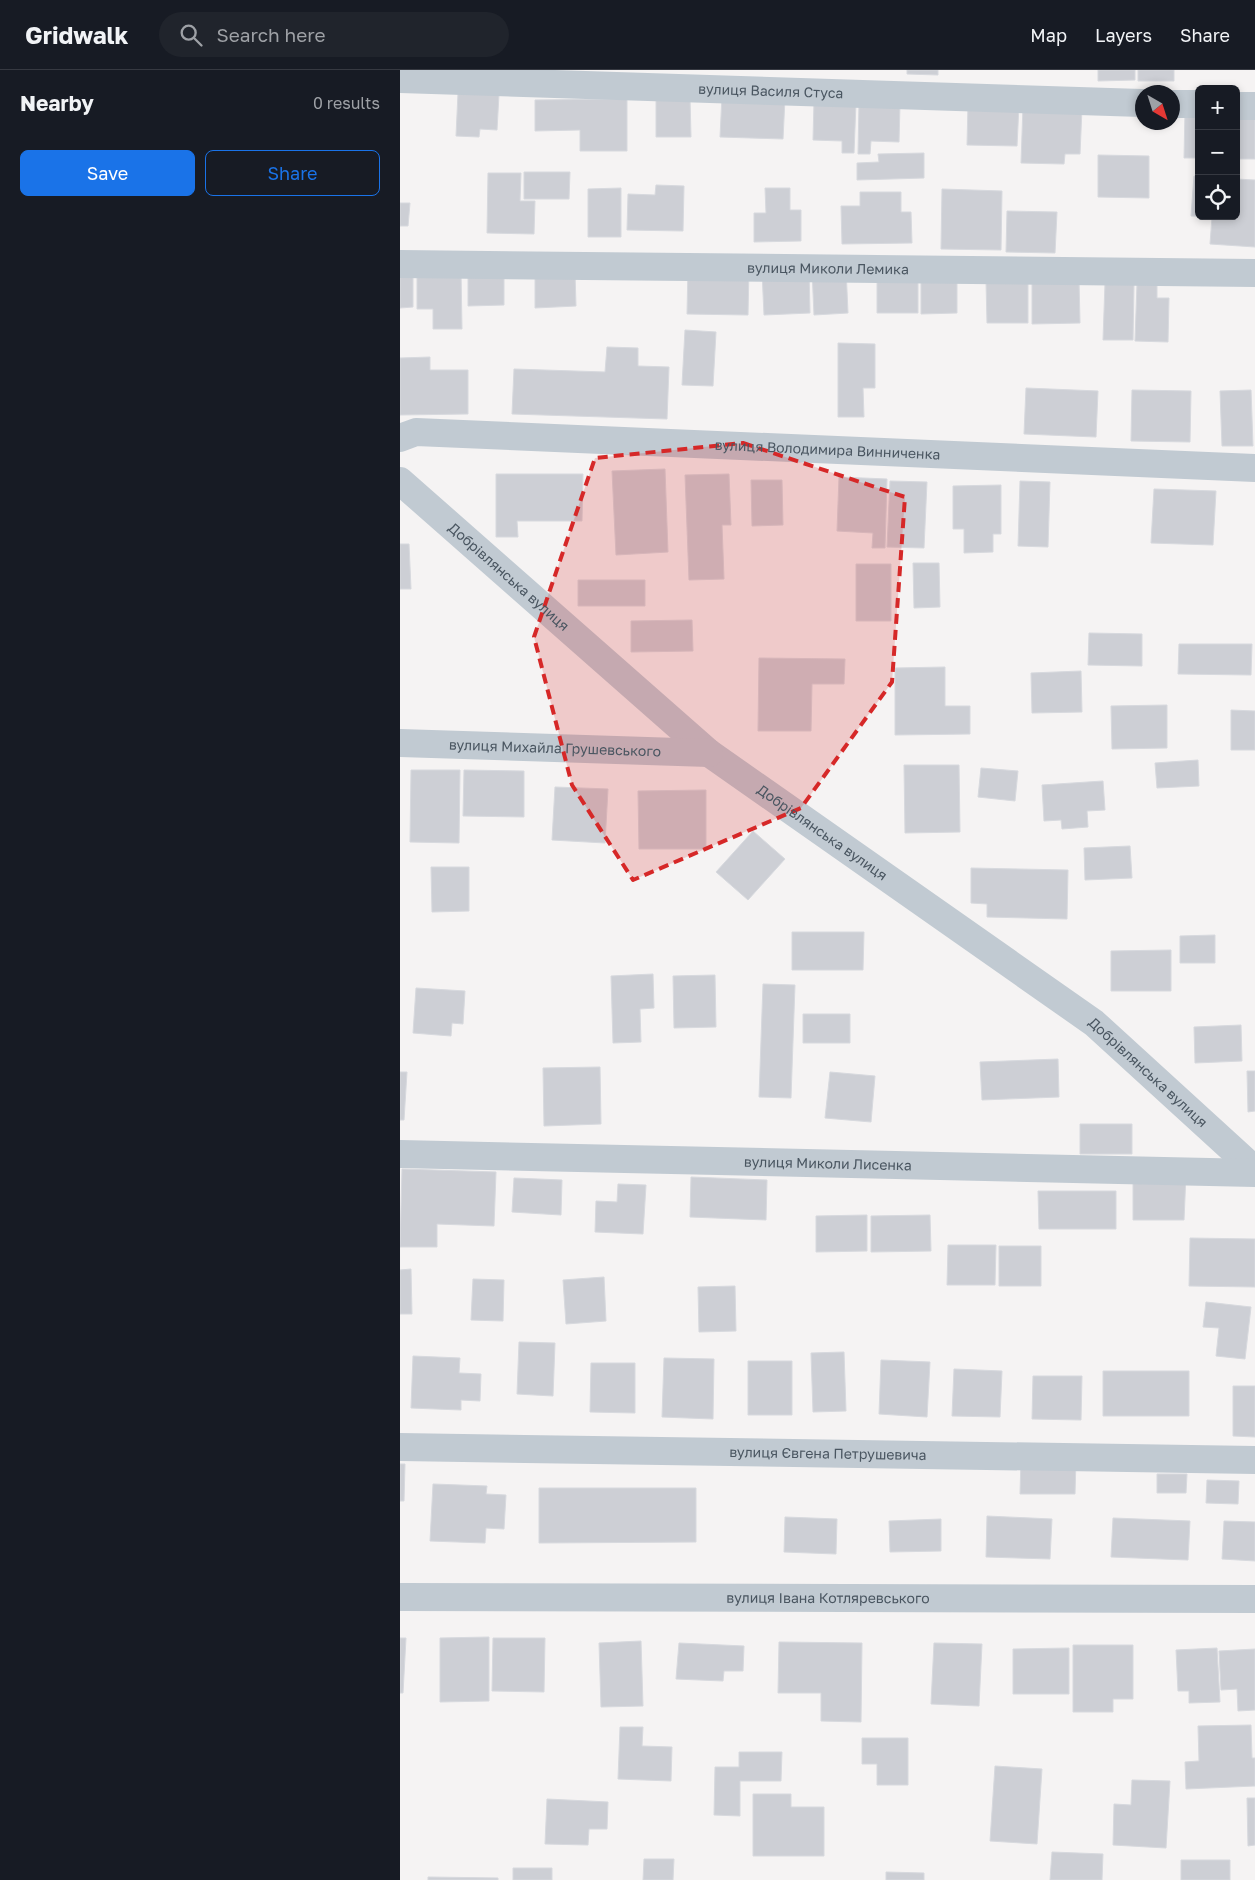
<!DOCTYPE html>
<meta charset="utf-8">
<style>
:root{--surface:#171b24;--page:#20242c;--text:#f1f3f6;--muted:#9ea1a6;--line:#363941;--accent:#1a73e8}
body{margin:0;font-family:"Golos Text",sans-serif;background:var(--page);color:var(--text)}
.controls{position:absolute;right:15px;top:15px;display:grid;overflow:hidden;border-radius:8px;box-shadow:0 2px 8px #0003}
.controls button{width:45px;height:45px;display:grid;place-items:center;padding:0;border:0;border-bottom:1px solid var(--line);background:var(--surface);color:var(--text);font:25px sans-serif}
.compass{position:absolute;left:735px;top:15px;width:45px;height:45px;border-radius:50%;background:var(--surface);box-shadow:0 2px 8px #0003;rotate:141deg}
.list{margin:0;padding:0;list-style:none}
h2{display:flex;justify-content:space-between;align-items:center;height:65px;margin:0;padding:0 20px;font-size:21px}
h2 small{font-size:16px;font-weight:400;color:var(--muted)}
.actions{display:flex;gap:10px;padding:15px 20px}
.actions a{flex:1;padding:11px 0;border:1px solid var(--accent);border-radius:8px;text-align:center;font-size:18px;color:var(--accent)}
.actions .main{background:var(--accent);color:#fff}
.icon{flex:none;width:28px;height:28px;fill:none;stroke:currentColor;stroke-width:2;stroke-linecap:round;stroke-linejoin:round}
.map{position:relative;flex:none;width:855px;height:1810px;overflow:hidden}
header{display:flex;align-items:center;gap:30px;box-sizing:border-box;height:70px;padding:0 25px;background:var(--surface);border-bottom:1px solid var(--line)}
header strong{font-size:24px}
nav{display:flex;gap:28px;margin-inline-start:auto;font-size:18px}
.search{width:350px;height:45px;background:var(--page);display:flex;align-items:center;gap:12px;box-sizing:border-box;padding:0 18px;border-radius:28px;color:var(--muted);font-size:19px}
main{display:flex}
aside{flex:1;background:var(--surface)}
.map>svg:first-child{display:block}
.building{fill:#cdcfd5;stroke:#d7d9de}
.lines{fill:none;stroke-linecap:round;stroke-linejoin:round}
.minor{stroke:#c1cad2;stroke-width:28}
.marked{fill:#d62828;fill-opacity:0.2;stroke:#d62828;stroke-width:4;stroke-dasharray:10 6;stroke-linejoin:round}
.labels{text-anchor:middle;stroke-width:4;stroke-linejoin:round;paint-order:stroke}
.street-label{font-size:14px;fill:#4a5661;stroke:#fff}
</style>
<header>
<strong>Gridwalk</strong>
<div class="search"><svg class="icon" aria-label="search" viewBox="0 0 24 24"><circle cx="10" cy="10" r="6"/><path d="M15 15l6 6"/></svg>Search here</div>
<nav><a>Map</a><a>Layers</a><a>Share</a></nav>
</header>
<main>
<aside>
<h2>Nearby<small>0 results</small></h2>
<ul class="list">
</ul>
<div class="actions"><a class="main">Save</a><a>Share</a></div>
</aside>
<div class="map">
<svg width="855" height="1810" viewBox="0 0 855 1810">
<rect width="100%" height="100%" fill="#f5f3f3"/>
<path class="building" d="M507 0H538V5L507 4Z
M698 0H735V10L698 11Z
M738 0H774V11H738Z
M58 23 99 24 97 60 80 59 79 67 56 66Z
M322 26 385 28 383 69 320 67Z
M290 28 291 67H256V29Z
M227 29V81H180V60L135 61V30Z
M414 31 456 32 454 83H442V71L413 70Z
M459 33 500 34 499 72 471 71 470 84H458Z
M568 34 619 35 617 76 567 75Z
M623 36 682 38 680 84H665L664 94 621 93Z
M785 41H799V88H784Z
M836 42H855V89H836Z
M524 83V108L457 110V93L479 92 478 84Z
M698 85 749 86V128L698 127Z
M124 102H170L169 129H124Z
M88 103H121L120 131H135L134 164 87 163Z
M794 106 799 107V146H836V109L855 110V177L810 174 812 147 791 146Z
M256 115 284 116 283 161 227 160 228 124 255 125Z
M221 118V167H188V119Z
M365 118H390V140H401V171L354 172V143H366Z
M542 119 602 121 601 180 541 179Z
M460 122H501V142H511L512 173 442 174 441 136H460Z
M0 133H10L8 156H0Z
M607 141 657 142 655 183 606 182Z
M288 197 349 198 348 245 287 244Z
M446 199 448 243 414 245 412 200Z
M409 200 410 243 364 245 362 202Z
M0 201H13V237L0 238Z
M17 202H61L62 259H33V239H17Z
M68 203H104V235L68 236Z
M175 203 176 236 135 238V204Z
M477 210H518V243H477Z
M521 210H557V243L521 244Z
M628 210V253H587L586 211Z
M679 210 680 253 632 254V211Z
M705 213H734L733 270H703Z
M737 214H757V228H769L768 272 735 271Z
M285 260 316 262 313 316 282 315Z
M438 273 475 274V318H463L464 347H438Z
M207 277 238 278V296L269 297 267 349 112 344 114 299 205 302Z
M30 287V300H68V344L0 345V288Z
M626 318 698 321 696 367 624 364Z
M732 320 791 321 790 372 731 371Z
M851 320 853 376H822L820 321Z
M265 399 268 482 216 485 212 401Z
M96 404H183L182 451H117L118 467H96Z
M329 404 331 455H322L324 509 289 510 285 405Z
M439 407 487 409 485 478H472L473 463 437 461Z
M351 410H382L383 455 352 456Z
M490 411 527 412 524 478 487 477Z
M620 411 650 412 648 477 618 476Z
M601 415V464H593V482L564 483V459H553V416Z
M754 419 816 421 813 475 751 473Z
M0 474H9L11 519H0Z
M513 493H539L540 537 514 538Z
M456 494H491V551H456Z
M178 510H245V536H178Z
M292 550 293 581 231 582V551Z
M689 563 742 564V596L688 595Z
M779 574H852L851 605 778 604Z
M359 588 445 589 444 614H412L411 661H358Z
M545 597V636H570V664L495 665V598Z
M681 601 682 642 632 643 631 603Z
M767 635V678L712 679 711 636Z
M831 640 855 641V680H831Z
M798 690 799 716 757 718 755 693Z
M504 695H559L560 762 505 763Z
M581 698 618 701 615 731 578 727Z
M11 700H60L59 773 10 772Z
M64 700 124 701V747L63 746Z
M703 711 705 740 687 741 688 757 662 759 661 750 644 751 642 715Z
M155 717 208 719 205 773 152 770Z
M306 720V779H239L238 721Z
M353 761 385 789 348 830 316 802Z
M730 776 732 808 685 810 684 778Z
M31 797H69V841L32 842Z
M571 798 668 800 667 849 587 847V834L571 833Z
M392 862H464L463 900H392Z
M815 865V893H780V866Z
M771 880V921H711V881Z
M253 904 254 938 240 939 241 972 213 973 211 906Z
M315 905 316 957 274 958 273 906Z
M363 914 395 915 391 1028 359 1027Z
M16 918 65 921 63 954 52 953 51 966 13 963Z
M403 944H450V973H403Z
M841 955 842 991 795 993 794 957Z
M658 989 659 1027 582 1030 580 992Z
M200 997 201 1054 144 1056 143 998Z
M847 1001H855V1041L848 1042Z
M0 1002H7L4 1050H0Z
M430 1002 475 1006 471 1052 425 1048Z
M680 1054H732V1084H680Z
M2 1099 96 1102 94 1156 37 1154V1177H0Z
M733 1104H786L784 1150H733Z
M291 1107 367 1110 366 1150 290 1147Z
M114 1108 162 1110 161 1145 112 1142Z
M218 1114 246 1115 243 1164 195 1162 196 1131 217 1132Z
M638 1121H716V1159H639Z
M467 1145V1181L416 1182V1146Z
M530 1145 531 1181 471 1182V1146Z
M790 1168 855 1169V1217L789 1216Z
M548 1175H596L595 1215H547Z
M599 1176H641V1216H599Z
M11 1199 12 1244H0V1200Z
M204 1207 206 1251 166 1254 163 1210Z
M73 1209 104 1210 103 1251 71 1250Z
M335 1216 336 1261 299 1262 298 1217Z
M806 1232 851 1237 845 1289 816 1286 819 1258 803 1257Z
M119 1272 155 1273 153 1326 117 1324Z
M444 1282 446 1341 413 1342 411 1283Z
M13 1286 60 1288 59 1303 81 1304 80 1331 61 1330V1340L11 1338Z
M264 1288 314 1289 313 1349 262 1347Z
M481 1290 530 1292 527 1347 479 1344Z
M348 1291H392V1345H348Z
M191 1293H235V1343L190 1342Z
M554 1299 602 1301 600 1347 552 1346Z
M703 1301H789V1346H703Z
M633 1306H682L681 1350 632 1349Z
M833 1316H855V1367L833 1366Z
M621 1389H676L675 1424H620Z
M0 1394H5L4 1431H0Z
M757 1404H787L786 1423H757Z
M807 1410 839 1411 838 1434 806 1433Z
M33 1414 87 1416 86 1424 106 1425 104 1459 86 1458 85 1473 30 1471Z
M139 1418H296V1472L139 1473Z
M587 1446 652 1449 650 1489 586 1487Z
M385 1447 437 1449 436 1484 384 1482Z
M713 1448 790 1451 788 1490 711 1487Z
M541 1449V1481L490 1482 489 1451Z
M824 1451 855 1452V1491L822 1489Z
M89 1567V1631L40 1632V1568Z
M0 1568H6L3 1623H0Z
M93 1568H145L144 1622 92 1621Z
M241 1571 243 1636 201 1637 199 1573Z
M379 1572 462 1573 461 1652 421 1651V1623H378Z
M279 1573 344 1576 343 1601H324L323 1611 276 1609Z
M534 1573 582 1574 579 1636 531 1634Z
M673 1575H733V1629H713V1642H673Z
M669 1578V1624H613V1579Z
M817 1578 820 1632 789 1633V1621H778L776 1580Z
M855 1579V1640L838 1641 837 1619 821 1620 819 1581Z
M851 1655 852 1688H855V1716L786 1719 785 1692 799 1691 798 1656Z
M220 1657H243L242 1676 272 1677 271 1711 218 1709Z
M462 1668H508V1715H477V1694H462Z
M339 1682H382L381 1711H340V1746L314 1745 315 1697H339Z
M595 1696 642 1699 637 1774 590 1771Z
M732 1710 770 1711 766 1778 713 1775 714 1734 731 1735Z
M353 1724H391V1737H424V1786H353Z
M847 1728H855V1775L848 1776Z
M147 1729 208 1732 207 1759H189L188 1775 145 1774Z
M652 1782 703 1784 702 1810H650Z
M244 1789H274L273 1810H243Z
M781 1790H830V1810H781Z
M113 1798H152V1810H113Z
M486 1802 524 1803V1810H486Z
M28 1807 98 1808V1810H28Z"/>
<g class="lines">
<g class="minor">
<path id="s1" d="M0 9 742 33"/>
<path d="M772 34H799"/>
<path d="M836 36H855"/>
<path id="s2" d="M0 194 855 203"/>
<path id="s3" d="M0 368 16 362 855 398"/>
<path id="s4" d="M0 411 309 683 694 953 855 1100"/>
<path id="s5" d="M0 673 309 683"/>
<path id="s6" d="M0 1084 855 1103"/>
<path id="s7" d="M0 1377 855 1390"/>
<path id="s8" d="M0 1527 855 1529"/>
</g>
</g>
<path class="marked" d="M343 373 505 427 492 612 401 738 233 810 172 715 134 567 195 388Z"/>
<g class="labels">
<g class="street-label">
<text dy="5" stroke="none"><textPath href="#s1" startOffset="371">вулиця Василя Стуса</textPath></text>
<text dy="5" stroke="none"><textPath href="#s2" startOffset="428">вулиця Миколи Лемика</textPath></text>
<text dy="5" stroke="none"><textPath href="#s3" startOffset="429">вулиця Володимира Винниченка</textPath></text>
<text dy="5" stroke="none"><textPath href="#s4" startOffset="145">Добрівлянська вулиця</textPath></text>
<text dy="5" stroke="none"><textPath href="#s5" startOffset="155">вулиця Михайла Грушевського</textPath></text>
<text dy="5" stroke="none"><textPath href="#s4" startOffset="550">Добрівлянська вулиця</textPath></text>
<text dy="5" stroke="none"><textPath href="#s4" startOffset="955">Добрівлянська вулиця</textPath></text>
<text dy="5" stroke="none"><textPath href="#s6" startOffset="428">вулиця Миколи Лисенка</textPath></text>
<text dy="5" stroke="none"><textPath href="#s7" startOffset="428">вулиця Євгена Петрушевича</textPath></text>
<text dy="5" stroke="none"><textPath href="#s8" startOffset="428">вулиця Івана Котляревського</textPath></text>
</g>
</g>
</svg>
<div class="controls">
<button>+</button>
<button>−</button>
<button><svg class="icon" aria-label="locate" viewBox="0 0 24 24"><circle cx="12" cy="12" r="6"/><path d="M12 2v4M12 18v4M2 12h4M18 12h4"/></svg></button>
</div>
<svg class="compass" viewBox="-18 -18 36 36"><path d="M0-13l5 13h-10z" fill="#e53935"/><path d="M0 13l5-13h-10z" fill="#9ea1a6"/></svg>
</div>
</main>
